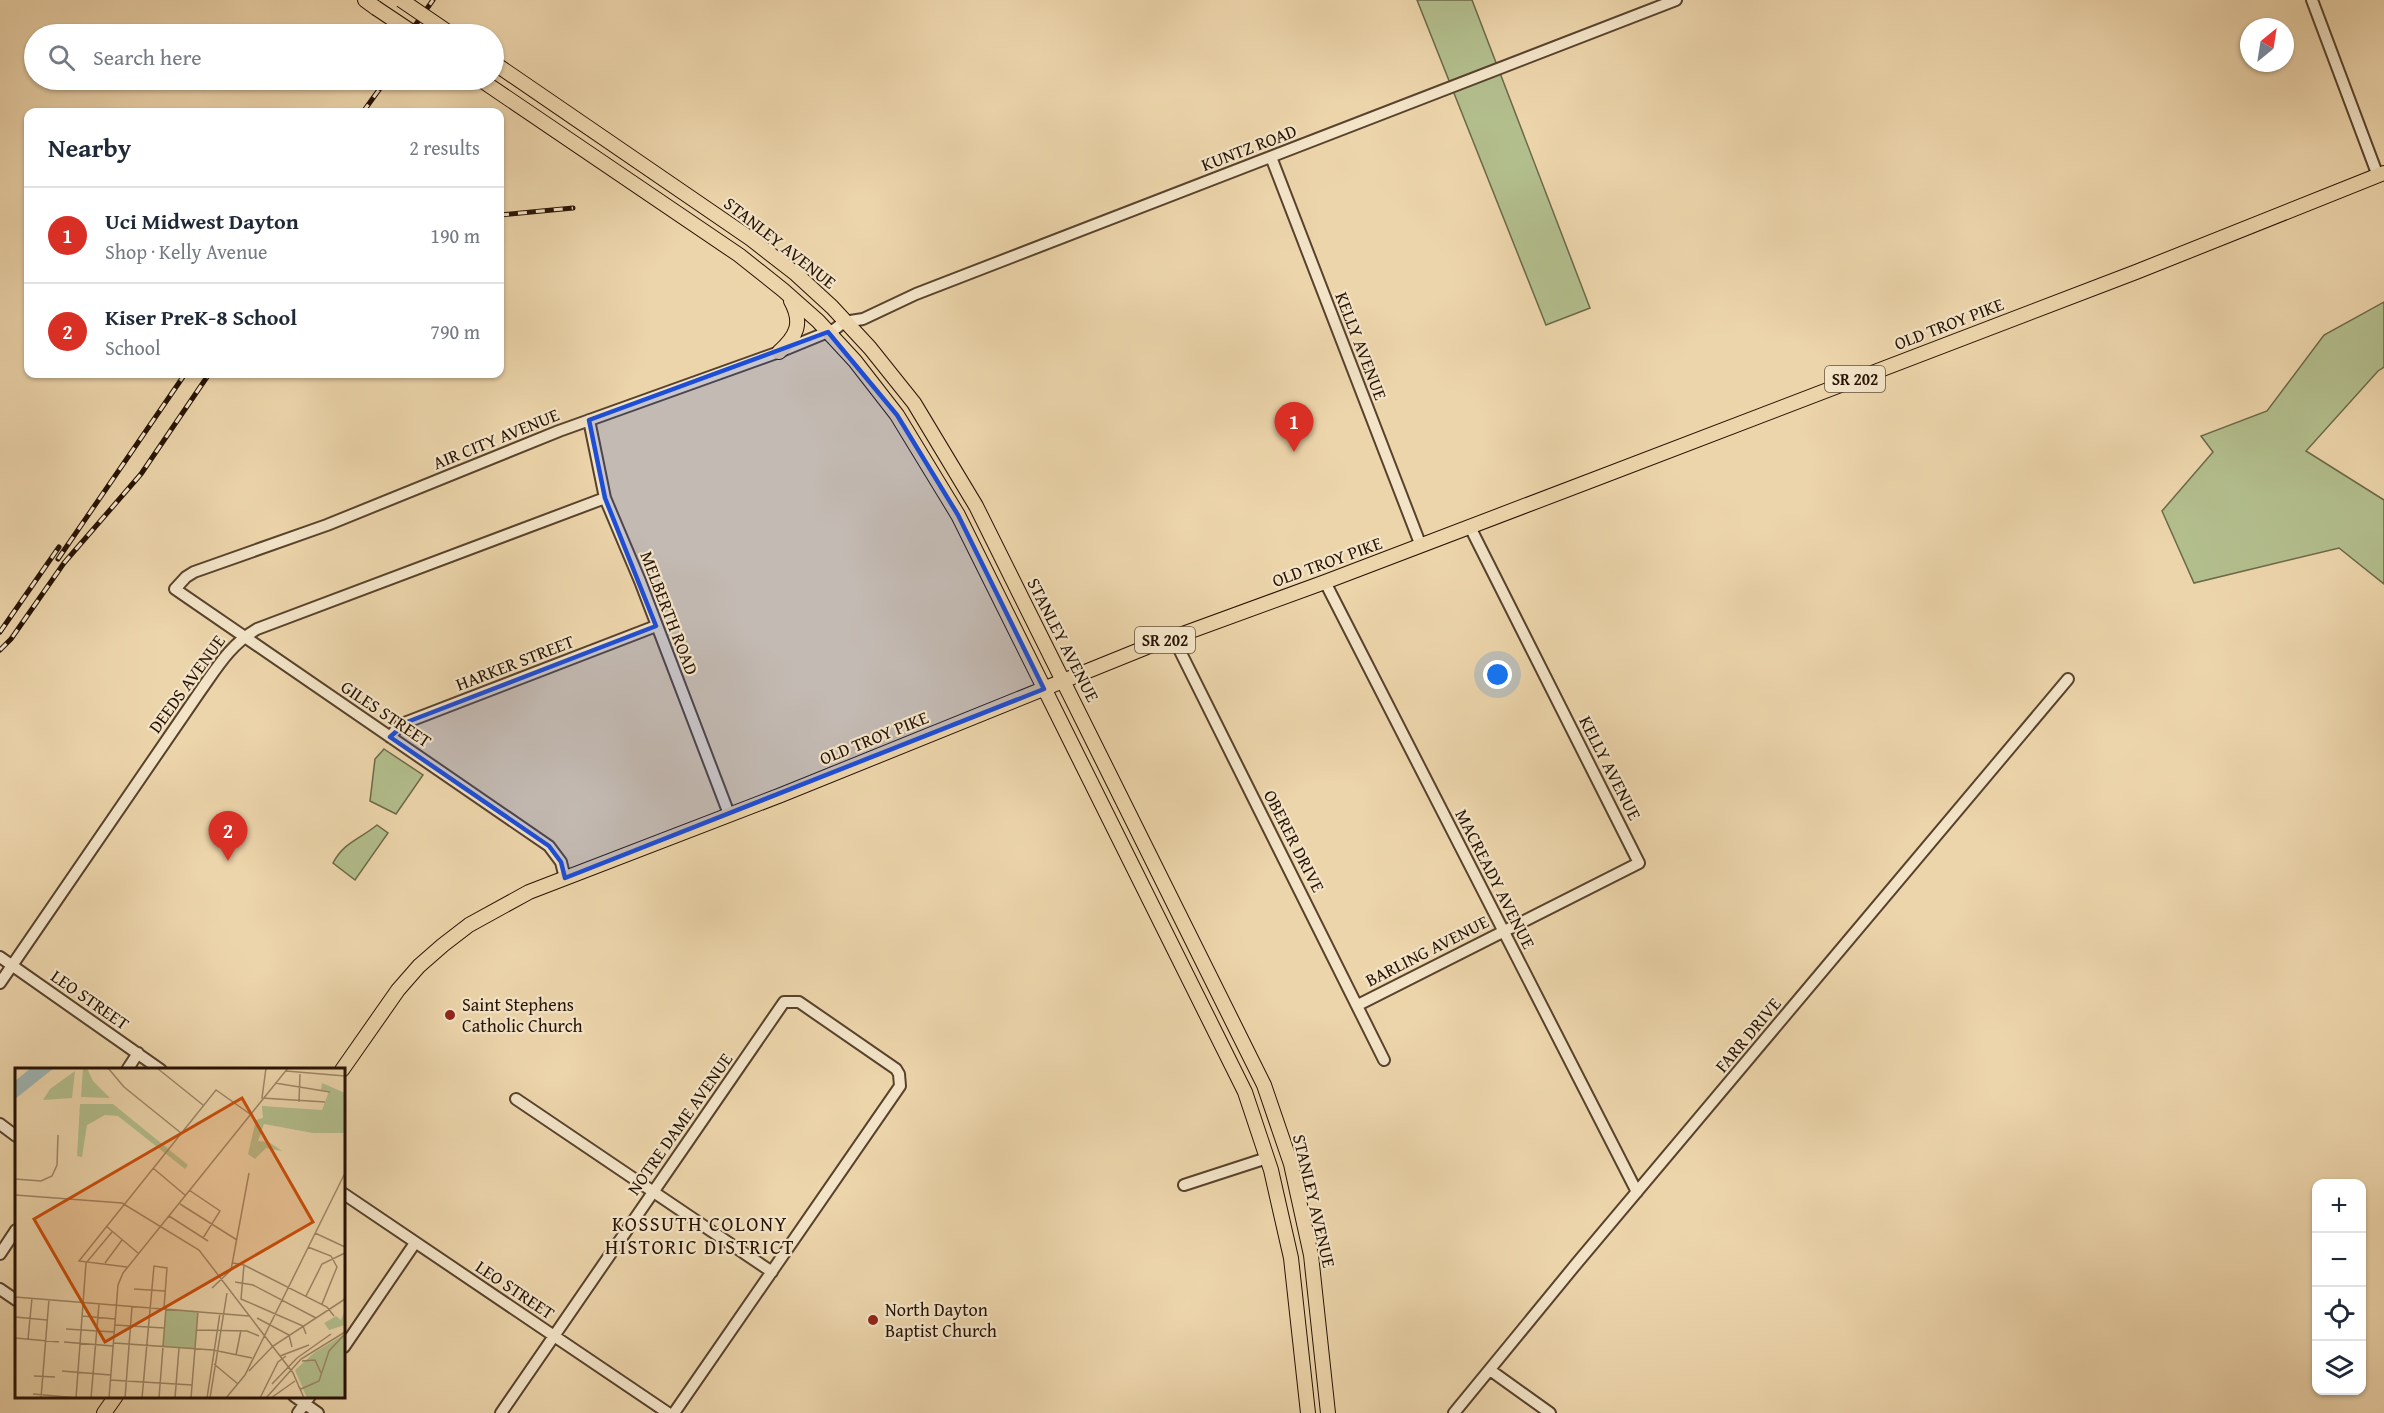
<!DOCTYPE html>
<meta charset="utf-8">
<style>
:root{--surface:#fff;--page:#f6f6f7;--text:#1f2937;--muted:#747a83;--line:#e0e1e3;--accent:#d93025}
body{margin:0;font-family:"Gentium Book Plus",serif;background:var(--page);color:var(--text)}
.controls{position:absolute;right:18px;bottom:18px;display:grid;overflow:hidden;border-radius:12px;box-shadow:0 2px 4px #0004}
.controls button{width:54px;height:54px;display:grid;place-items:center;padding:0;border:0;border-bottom:2px solid var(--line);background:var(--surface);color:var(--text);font:30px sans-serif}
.compass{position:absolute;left:2240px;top:18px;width:54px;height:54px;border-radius:50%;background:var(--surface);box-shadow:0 2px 4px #0004;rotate:30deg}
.you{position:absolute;left:1498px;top:675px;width:21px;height:21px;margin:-15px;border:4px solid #fff;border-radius:50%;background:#1a73e8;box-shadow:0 0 0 9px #1a73e833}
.badge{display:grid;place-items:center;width:39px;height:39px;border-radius:50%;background:var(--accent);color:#fff;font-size:20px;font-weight:700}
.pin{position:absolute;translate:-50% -50px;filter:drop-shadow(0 2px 3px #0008)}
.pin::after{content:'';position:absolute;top:32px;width:21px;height:18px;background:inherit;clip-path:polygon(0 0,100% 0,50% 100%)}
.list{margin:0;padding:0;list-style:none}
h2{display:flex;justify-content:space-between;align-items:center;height:78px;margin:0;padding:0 24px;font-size:26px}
h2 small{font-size:20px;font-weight:400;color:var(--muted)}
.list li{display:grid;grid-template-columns:39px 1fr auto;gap:18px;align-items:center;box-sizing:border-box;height:96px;padding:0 24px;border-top:2px solid var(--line)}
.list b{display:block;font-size:22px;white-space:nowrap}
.list p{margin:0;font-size:20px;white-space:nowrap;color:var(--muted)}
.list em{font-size:20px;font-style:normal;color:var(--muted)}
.icon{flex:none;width:33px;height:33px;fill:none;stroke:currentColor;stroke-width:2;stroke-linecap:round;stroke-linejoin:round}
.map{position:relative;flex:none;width:2384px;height:1413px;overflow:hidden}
.search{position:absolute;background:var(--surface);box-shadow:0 2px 4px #0004;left:24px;top:24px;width:480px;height:66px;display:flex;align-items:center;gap:15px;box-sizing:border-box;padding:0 21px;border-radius:33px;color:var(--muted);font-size:22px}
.panel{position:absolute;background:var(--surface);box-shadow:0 2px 4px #0004;left:24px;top:108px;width:480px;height:270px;border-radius:12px}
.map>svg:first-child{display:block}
.green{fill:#b3be8d;stroke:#6c6848;stroke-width:1.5}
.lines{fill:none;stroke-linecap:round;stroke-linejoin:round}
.minor-casing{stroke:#58422c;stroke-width:14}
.major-casing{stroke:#261102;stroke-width:16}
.minor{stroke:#f3e4c8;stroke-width:10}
.major{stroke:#edd5ab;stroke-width:14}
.rail-casing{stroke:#261102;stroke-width:5}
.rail{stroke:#f3e4c8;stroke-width:3;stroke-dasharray:9;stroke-linecap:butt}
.major-bridge-casing{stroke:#261102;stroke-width:16;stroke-linecap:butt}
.major-bridge{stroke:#edd5ab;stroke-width:14}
.marked{fill:#1d4ed8;fill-opacity:0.2;stroke:#1d4ed8;stroke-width:4.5;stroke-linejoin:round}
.poi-dot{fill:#8f2418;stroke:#f3e4c8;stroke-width:2}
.labels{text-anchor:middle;stroke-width:4.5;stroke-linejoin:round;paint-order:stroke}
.shield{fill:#f3e4c8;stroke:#64503d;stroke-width:1.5}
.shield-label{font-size:16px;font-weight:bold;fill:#261102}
.street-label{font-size:18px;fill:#261102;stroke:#f3e4c8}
.poi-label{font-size:18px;fill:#261102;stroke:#f3e4c8;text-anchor:start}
.neighbourhood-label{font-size:20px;letter-spacing:1.5px;fill:#261102;stroke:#f3e4c8}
.inset-road{fill:none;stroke:#9d8767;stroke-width:1.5}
.view{fill:#cb4e0a;fill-opacity:0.15;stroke:#cb4e0a;stroke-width:3}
.inset-edge{fill:none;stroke:#261102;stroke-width:3}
</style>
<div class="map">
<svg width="2384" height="1413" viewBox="0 0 2384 1413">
<rect width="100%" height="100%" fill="#edd5ab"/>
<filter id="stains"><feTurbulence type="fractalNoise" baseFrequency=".00333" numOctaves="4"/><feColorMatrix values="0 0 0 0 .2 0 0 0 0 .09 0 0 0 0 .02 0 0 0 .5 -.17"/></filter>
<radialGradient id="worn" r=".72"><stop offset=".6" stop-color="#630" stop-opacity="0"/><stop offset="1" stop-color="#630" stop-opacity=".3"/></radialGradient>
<path class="green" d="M1417 0H1472L1590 308 1546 325Z
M2384 302V367L2378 371 2306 451 2384 500V584L2339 548 2194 583 2162 511 2213 452 2201 436 2267 411 2324 335Z
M384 749 423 775 396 814 370 801 375 759Z
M377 825 388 833 355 880 333 863C344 842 360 839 377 825Z"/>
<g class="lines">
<g class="minor-casing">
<path id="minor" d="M2312 0 2378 176
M1271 157 1421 546
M589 420 605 498 640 581 729 814
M1325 582 1637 1192
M1173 637 1384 1060
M390 737 400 725 407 722 656 626
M565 878 561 862 549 846 175 589 186 577 194 572 327 525 559 431 779 352 835 329 844 322 863 319 916 294 1676 0
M0 957 161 1070
M0 983 201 690C218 666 231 644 257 629L605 498
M1358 1005 1639 863 1470 527
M127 1070 138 1053
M516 1099 772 1272
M0 1124 16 1136
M1184 1185 1267 1158
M344 1194 668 1413
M0 1254 16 1230
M0 1289 16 1300
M344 1347 415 1243
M1490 1370 1550 1413
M294 1396 318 1413
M298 1413 310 1396
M501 1413 784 1002H799L896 1069 899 1074 900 1086 674 1413
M1454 1413 1577 1263 2068 679"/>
</g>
<g class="major-casing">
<path id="major" d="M365 0 376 8
M494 63 751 239 796 274 832 307 870 348 914 403 976 506 1264 1085 1291 1164 1311 1255 1328 1413
M481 80 739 255 783 290 818 321 855 361 897 415 958 515 1245 1092 1271 1170 1291 1258 1308 1413
M779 352C797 336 803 323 791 301
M342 1070 398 990 419 966 443 945 469 925 529 892 781 795 1147 647 1325 582 1603 476 2136 272 2384 173
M104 1413 116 1396"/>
</g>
<use href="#minor" class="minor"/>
<use href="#major" class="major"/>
<g class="rail-casing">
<path id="rail" d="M409 34 433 0
M363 112 386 80
M500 215 573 208
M58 559 185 374
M0 632 59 547
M0 650 11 639 64 563 141 474 209 374"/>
</g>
<use href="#rail" class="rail"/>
<g class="major-bridge-casing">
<path id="major-bridge" d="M401 0 451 34
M376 8 415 34"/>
</g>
<use href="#major-bridge" class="major-bridge"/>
</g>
<path class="marked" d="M828 332 897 415 958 515 1044 689 565 878 561 862 549 846 390 737 407 722 656 626 605 498 589 420Z"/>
<g class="poi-dot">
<circle cx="450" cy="1015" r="6"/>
<circle cx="873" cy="1320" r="6"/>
</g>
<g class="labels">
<g class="shield">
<rect x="1825" y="366" width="60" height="26" rx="4.5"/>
<rect x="1135" y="627" width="60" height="26" rx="4.5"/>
</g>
<g class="shield-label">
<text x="1855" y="385">SR 202</text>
<text x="1165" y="646">SR 202</text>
</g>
<g class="street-label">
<text transform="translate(1249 148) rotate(-21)" y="6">KUNTZ ROAD</text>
<text transform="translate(780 243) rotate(38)" y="6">STANLEY AVENUE</text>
<text transform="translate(1949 324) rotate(-21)" y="6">OLD TROY PIKE</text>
<text transform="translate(1361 346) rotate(69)" y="6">KELLY AVENUE</text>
<text transform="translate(496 439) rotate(-22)" y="6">AIR CITY AVENUE</text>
<text transform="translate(1327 562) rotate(-20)" y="6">OLD TROY PIKE</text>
<text transform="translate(669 613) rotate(69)" y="6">MELBERTH ROAD</text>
<text transform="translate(1063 640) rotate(63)" y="6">STANLEY AVENUE</text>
<text transform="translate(515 663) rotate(-21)" y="6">HARKER STREET</text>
<text transform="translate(187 684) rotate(-54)" y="6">DEEDS AVENUE</text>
<text transform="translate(386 714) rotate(34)" y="6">GILES STREET</text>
<text transform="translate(874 738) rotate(-22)" y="6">OLD TROY PIKE</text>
<text transform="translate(1610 768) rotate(63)" y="6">KELLY AVENUE</text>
<text transform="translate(1294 841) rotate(63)" y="6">OBERER DRIVE</text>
<text transform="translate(1495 879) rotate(63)" y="6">MACREADY AVENUE</text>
<text transform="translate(1427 951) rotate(-27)" y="6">BARLING AVENUE</text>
<text transform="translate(90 1000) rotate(35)" y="6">LEO STREET</text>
<text transform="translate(1748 1035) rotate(-50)" y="6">FARR DRIVE</text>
<text transform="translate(680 1124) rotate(-55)" y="6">NOTRE DAME AVENUE</text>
<text transform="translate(1314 1201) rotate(77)" y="6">STANLEY AVENUE</text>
<text transform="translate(515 1290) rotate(34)" y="6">LEO STREET</text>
</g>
<g class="poi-label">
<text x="462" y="1011">Saint Stephens<tspan x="462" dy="21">Catholic Church</tspan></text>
<text x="885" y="1316">North Dayton<tspan x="885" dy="21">Baptist Church</tspan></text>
</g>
<g class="neighbourhood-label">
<text x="700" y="1231">KOSSUTH COLONY<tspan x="700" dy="23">HISTORIC DISTRICT</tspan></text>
</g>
</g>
<g transform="translate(15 1068)">
<rect width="330" height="330" fill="#edd5ab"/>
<path d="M68 0H72L78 13 95 30 66 29ZM60 3 57 30 28 32 35 21ZM307 15 330 25V65H298L249 56 243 73 254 74 267 83 251 80 240 91 233 86 241 52 248 50 247 38 307 42 314 23 306 22ZM65 36H98L173 97 170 101 103 48 90 47 72 57 67 89 62 88ZM151 240 183 243 180 281 148 278ZM330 242V257L314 262 309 255 321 248 326 252ZM330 266V330H292L280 302 300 284Z" fill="#b3be8d"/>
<path d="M16 0H39L0 31V13Z" fill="#9eb6b5"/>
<path class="inset-road" d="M93 0 109 19 166 65M142 0 188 37M251 0 247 30 310 34M271 3 330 8M260 15 315 24M284 34 285 6M138 100 170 127M0 111 26 113 37 108 42 97 43 67M174 122 205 143 188 170M0 127 107 135 184 182 278 305 289 330M165 136 222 172M154 148 193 173M91 158 123 185M300 165 330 179M293 179 316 188 322 199 307 236M90 195 107 172M218 195 229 197 312 239 319 248M229 197 226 231 288 258 291 266M112 199 64 193 201 22 235 46M220 214 238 217 301 250M197 220 216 202 234 105M119 221 150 223M291 228 307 196 330 185M0 229 234 248M67 248 100 251M0 249 32 252M242 250 274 267 277 279M100 257 149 260M51 261 99 264M182 262 232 263 244 268M0 270 44 274M13 271 17 230M49 274 98 278M99 275 198 282 237 290M221 287 226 262M265 288 294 277M287 293 300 292 306 305M199 296 223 316M47 303 96 307M234 303 258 278 330 231M19 308 40 309M95 312 177 317M257 316 282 290 316 266M283 318 286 321 304 313 314 283 329 267M18 326 63 330M26 330 34 231M61 330 71 195 97 164M76 330 84 236M94 330 103 217 108 205 273 0M110 330 117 239M127 330 139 198 152 200 149 240M144 330 151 240M160 330 164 280M176 330 183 243M192 330 205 245M195 330 212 225M211 330 230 307 330 105M245 330 263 294 271 288M251 330 286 291 330 264M256 330 280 313"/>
<path class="view" d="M227 30 298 154 90 274 19 151Z"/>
<rect width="330" height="330" class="inset-edge"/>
</g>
<rect width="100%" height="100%" filter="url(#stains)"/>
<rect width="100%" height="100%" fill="url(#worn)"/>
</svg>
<div class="controls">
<button>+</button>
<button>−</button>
<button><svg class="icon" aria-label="locate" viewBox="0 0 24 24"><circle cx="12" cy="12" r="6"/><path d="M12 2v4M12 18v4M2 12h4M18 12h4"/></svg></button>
<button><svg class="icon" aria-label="layers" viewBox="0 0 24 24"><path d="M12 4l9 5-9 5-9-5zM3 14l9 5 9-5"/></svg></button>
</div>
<svg class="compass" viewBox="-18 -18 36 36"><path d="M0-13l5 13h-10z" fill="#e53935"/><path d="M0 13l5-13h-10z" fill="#747a83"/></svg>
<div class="you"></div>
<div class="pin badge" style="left:1294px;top:452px">1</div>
<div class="pin badge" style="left:228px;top:861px">2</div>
<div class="search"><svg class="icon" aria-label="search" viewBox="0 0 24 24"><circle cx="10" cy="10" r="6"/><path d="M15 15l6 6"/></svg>Search here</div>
<section class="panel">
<h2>Nearby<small>2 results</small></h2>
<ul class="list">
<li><span class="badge">1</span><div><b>Uci Midwest Dayton</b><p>Shop · Kelly Avenue</p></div><em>190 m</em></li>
<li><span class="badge">2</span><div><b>Kiser PreK-8 School</b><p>School</p></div><em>790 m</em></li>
</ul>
</section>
</div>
